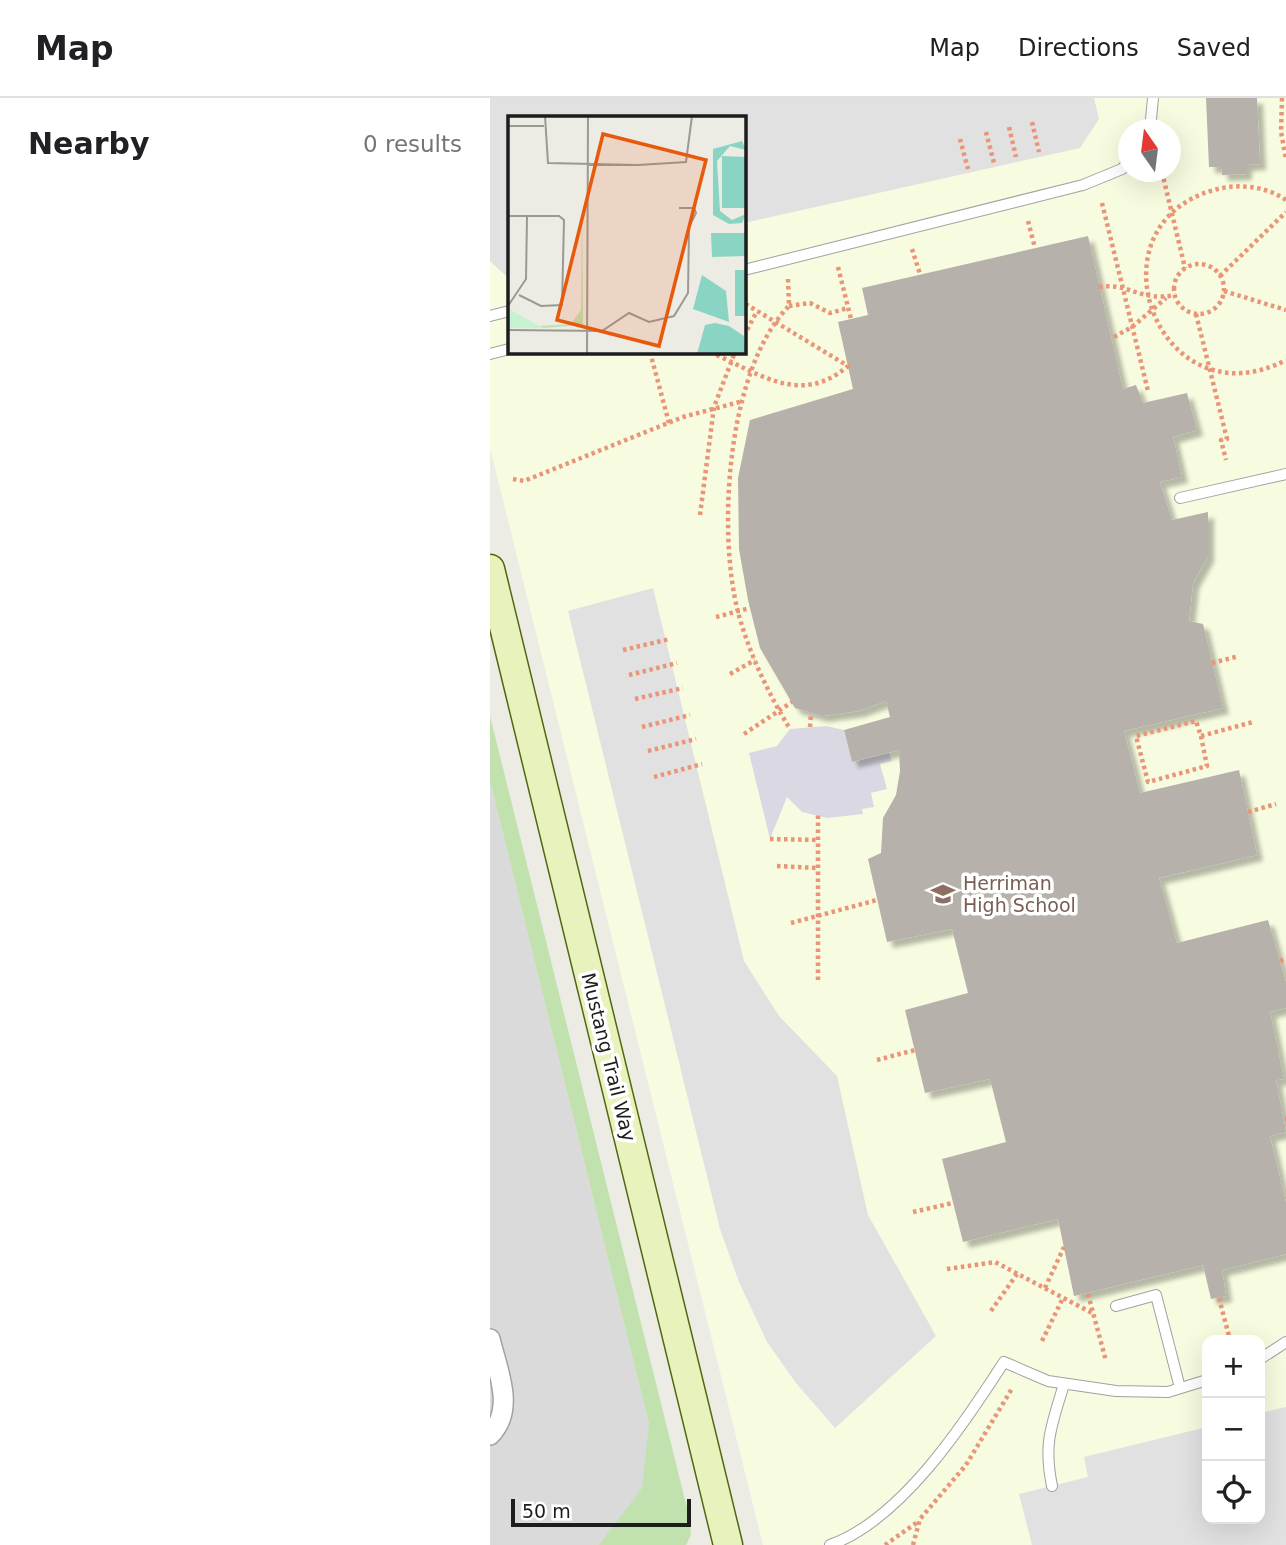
<!DOCTYPE html>
<meta charset="utf-8">
<style>
:root{--surface:#fff;--page:#f2f2f2;--text:#202124;--muted:#757577;--line:#e0e0e0}
body{margin:0;font-family:"DejaVu Sans",sans-serif;background:var(--page);color:var(--text)}
.controls{position:absolute;right:21px;bottom:21px;display:grid;overflow:hidden;border-radius:14px;box-shadow:0 7px 28px #0002}
.controls button{width:63px;height:63px;display:grid;place-items:center;padding:0;border:0;border-bottom:2px solid var(--line);background:var(--surface);color:var(--text);font:35px sans-serif}
.compass{position:absolute;left:628px;top:21px;width:63px;height:63px;border-radius:50%;background:var(--surface);box-shadow:0 7px 28px #0002;rotate:346deg}
.scale{position:absolute;left:21px;bottom:18px;width:180px;box-sizing:border-box;padding-left:7px;border:4px solid #1d1d1d;border-top:0;font-size:19px;line-height:24px;white-space:nowrap;color:#1d1d1d;-webkit-text-stroke:5px #fff;paint-order:stroke}
.list{margin:0;padding:0;list-style:none}
h2{display:flex;justify-content:space-between;align-items:center;height:91px;margin:0;padding:0 28px;font-size:30px}
h2 small{font-size:23px;font-weight:400;color:var(--muted)}
.icon{flex:none;width:38px;height:38px;fill:none;stroke:currentColor;stroke-width:2;stroke-linecap:round;stroke-linejoin:round}
.map{position:relative;flex:none;width:796px;height:1447px;overflow:hidden}
header{display:flex;align-items:center;gap:42px;box-sizing:border-box;height:98px;padding:0 35px;background:var(--surface);border-bottom:2px solid var(--line)}
header strong{font-size:33px}
nav{display:flex;gap:38px;margin-inline-start:auto;font-size:24px}
main{display:flex}
aside{flex:1;background:var(--surface)}
.map>svg:first-child{display:block}
.residential{fill:#dbdada}
.education{fill:#f7fbdf;fill-rule:evenodd}
.grass{fill:#c1e2af}
.parking{fill:#e1e1e1}
.plaza{fill:#dad9e3}
.building{fill:#b6b1aa;filter:url(#shadow)}
.lines{fill:none;stroke-linecap:round;stroke-linejoin:round}
.service-casing{stroke:#a1a1a1;stroke-width:12}
.minor-casing{stroke:#a1a1a1;stroke-width:22}
.secondary-casing{stroke:#516810;stroke-width:31}
.path{stroke:#ea9578;stroke-width:4.5;stroke-dasharray:3.5 3.5;stroke-linecap:butt}
.service{stroke:#fff;stroke-width:10}
.minor{stroke:#fff;stroke-width:19}
.secondary{stroke:#e8f2bd;stroke-width:28}
.labels{text-anchor:middle;stroke-width:7;stroke-linejoin:round;paint-order:stroke}
.education-label{font-size:19px;fill:#785e54;stroke:#fff;text-anchor:start}
.street-label{font-size:19px;fill:#1d1d1d;stroke:#fff}
.inset-road{fill:none;stroke:#9a9994;stroke-width:2}
.view{fill:#e8590c;fill-opacity:0.15;stroke:#e8590c;stroke-width:3.5}
.inset-edge{fill:none;stroke:#1d1d1d;stroke-width:3.5}
</style>
<header>
<strong>Map</strong>
<nav><a>Map</a><a>Directions</a><a>Saved</a></nav>
</header>
<main>
<aside>
<h2>Nearby<small>0 results</small></h2>
<ul class="list">
</ul>
</aside>
<div class="map">
<svg width="796" height="1447" viewBox="0 0 796 1447">
<defs>
<filter id="shadow"><feDropShadow dx="6" dy="6" stdDeviation="2" flood-color="#0004"/></filter>
</defs>
<rect width="100%" height="100%" fill="#edece4"/>
<path class="residential" d="M0 683 159 1326 187 1447H0Z"/>
<path class="education" d="M0 0H796V1447H273L0 350ZM19 19H254V254H19ZM638 32H680V74H638ZM717 1242H770V1421H717Z"/>
<path class="grass" d="M0 618 200 1422 201 1437 196 1447H109L152 1390 159 1326 0 683Z"/>
<path class="parking" d="M0 0H604L609 21 590 50 254 125V19H19L17 179 0 163Z
M163 490 254 863 289 918 347 978 378 1117 446 1238 345 1330 306 1285 277 1244 249 1184 230 1131 78 513Z
M796 1309V1447H542L529 1396 598 1379 594 1359 717 1329V1421H770V1315Z"/>
<path class="plaza" d="M336 628 354 632 362 664 399 655 402 663 390 666 397 691 381 695 384 709 372 711 373 716 337 720 312 714 297 699 280 741 259 655 287 648 300 631Z"/>
<path class="building" d="M716 0H767L770 66 756 67V76L732 77 731 69H719Z
M598 138 633 291 646 287 653 305 697 295 707 332 683 339 692 379 670 384 682 422 718 414V458L703 485 699 523 713 526 733 610 634 633 650 695 749 672 767 757 669 780 687 845 778 822 796 884V910L780 914 794 981 786 982 796 1034 780 1038 796 1105V1156L732 1172 736 1198 721 1201 713 1167 584 1198 568 1121 473 1144 452 1061 516 1044 500 981 435 995 415 912 478 895 462 831 397 844 378 761 391 755 393 720 406 697 410 673 409 652 362 664 354 632 400 619 396 603 369 613 332 618 305 610 270 550 258 502 249 451 248 380 260 322 363 291 348 224 378 217 372 190Z"/>
<g class="lines">
<g class="service-casing">
<path id="service" d="M660 32 663 0
M254 172 593 87 632 71 638 64
M0 218 19 213
M0 256 19 251
M690 400 796 376
M626 1208 666 1197 690 1290
M770 1261 796 1244
M562 1388C553 1344 562 1327 574 1286
M340 1447C411 1422 474 1326 514 1264L558 1283 626 1293 678 1294 717 1282"/>
</g>
<g class="minor-casing">
<path id="minor" d="M0 1241C7 1271 26 1311 0 1337"/>
</g>
<g class="secondary-casing">
<path id="secondary" d="M0 471 238 1447"/>
</g>
<path class="path" d="M792 0 791 34 796 61
M542 24 549 54
M519 29 526 59
M496 34 504 65
M470 41 478 71
M672 74 695 170
M796 102C776 88 747 85 724 92 594 128 669 328 796 262
M612 105 658 293
M538 123 545 150
M422 151 430 176
M684 191a25 25 0 1 1 50 0a25 25 0 1 1-50 0Z
M348 169 361 221
M730 178 796 114
M298 181 299 208C237 271 227 432 248 514 259 555 278 595 300 631
M609 189C638 184 650 204 685 197
M734 193 796 212
M299 208 320 205 340 215 358 210
M706 216 737 341 731 342 736 362
M254 238 267 213
M624 239 642 229 676 200
M160 254 179 325
M220 254C269 275 310 309 358 268L254 205
M23 381 34 383 193 319 253 303
M210 417 224 309 245 254
M226 519 260 510
M133 552 180 541
M722 565 749 558
M240 576 265 562
M139 577 187 565
M145 601 193 590
M152 629 200 617
M320 629 321 615
M254 636 302 604
M711 638 717 668 658 684 646 638 706 623 711 638 763 624
M158 653 206 641
M164 679 212 666
M758 714 786 706
M280 741 328 742
M287 768 327 770
M301 825 387 802
M790 863 796 861
M328 882V717
M387 962 425 952
M795 1021H796
M423 1114 463 1105
M457 1171 505 1164 604 1216
M555 1190 574 1149
M598 1196 616 1263
M729 1200 740 1242
M501 1213 527 1176
M552 1243 573 1200
M395 1447 429 1423
M423 1447 430 1421 476 1367 523 1289"/>
<use href="#service" class="service"/>
<use href="#minor" class="minor"/>
<use href="#secondary" class="secondary"/>
</g>
<defs>
<g id="school-bare" transform="scale(1.89)"><path d="M0-5L7-2L0 1L-7-2ZM-4 1L0 2.5L4 1V4Q0 6-4 4Z" fill="#8d6e63" stroke="#fff" stroke-width="2.5" paint-order="stroke"/></g>
</defs>
<g fill-rule="evenodd">
<use href="#school-bare" x="453" y="796"/>
</g>
<g class="labels">
<g class="education-label">
<text x="473" y="792">Herriman<tspan x="473" dy="22">High School</tspan></text>
</g>
<g class="street-label">
<text transform="translate(119 959) rotate(76)" y="7">Mustang Trail Way</text>
</g>
</g>
<g transform="translate(18 18)">
<rect width="238" height="238" fill="#edece4"/>
<path d="M74 82 75 209 35 212 32 210 63 208 73 194Z" fill="#c1e2af"/>
<path d="M0 193H1L35 212H0Z" fill="#c5f3d0"/>
<path d="M234 25 238 34 222 30 209 45 212 95 224 104 238 98 234 107 221 108 205 99V33ZM214 40 238 41V92H214ZM203 117H238V140L204 141ZM227 154H238V200H227ZM194 159 218 175 221 206 185 193ZM207 207 221 210 236 220 238 238H189L197 209Z" fill="#8ad4c3"/>
<path class="inset-road" d="M37 0 40 47 130 49 178 46 184 0M0 10H36M81 49H122M0 100H51L56 104 54 189 33 190 11 179M0 190 18 163 19 101M0 214 94 215 121 197 141 206 166 200 180 177 181 111 188 97 186 92H171M79 238 80 0"/>
<path class="view" d="M95 18 198 44 151 230 49 204Z"/>
<rect width="238" height="238" class="inset-edge"/>
</g>
</svg>
<div class="controls">
<button>+</button>
<button>−</button>
<button><svg class="icon" aria-label="locate" viewBox="0 0 24 24"><circle cx="12" cy="12" r="6"/><path d="M12 2v4M12 18v4M2 12h4M18 12h4"/></svg></button>
</div>
<svg class="compass" viewBox="-18 -18 36 36"><path d="M0-13l5 13h-10z" fill="#e53935"/><path d="M0 13l5-13h-10z" fill="#757577"/></svg>
<div class="scale">50 m</div>
</div>
</main>
